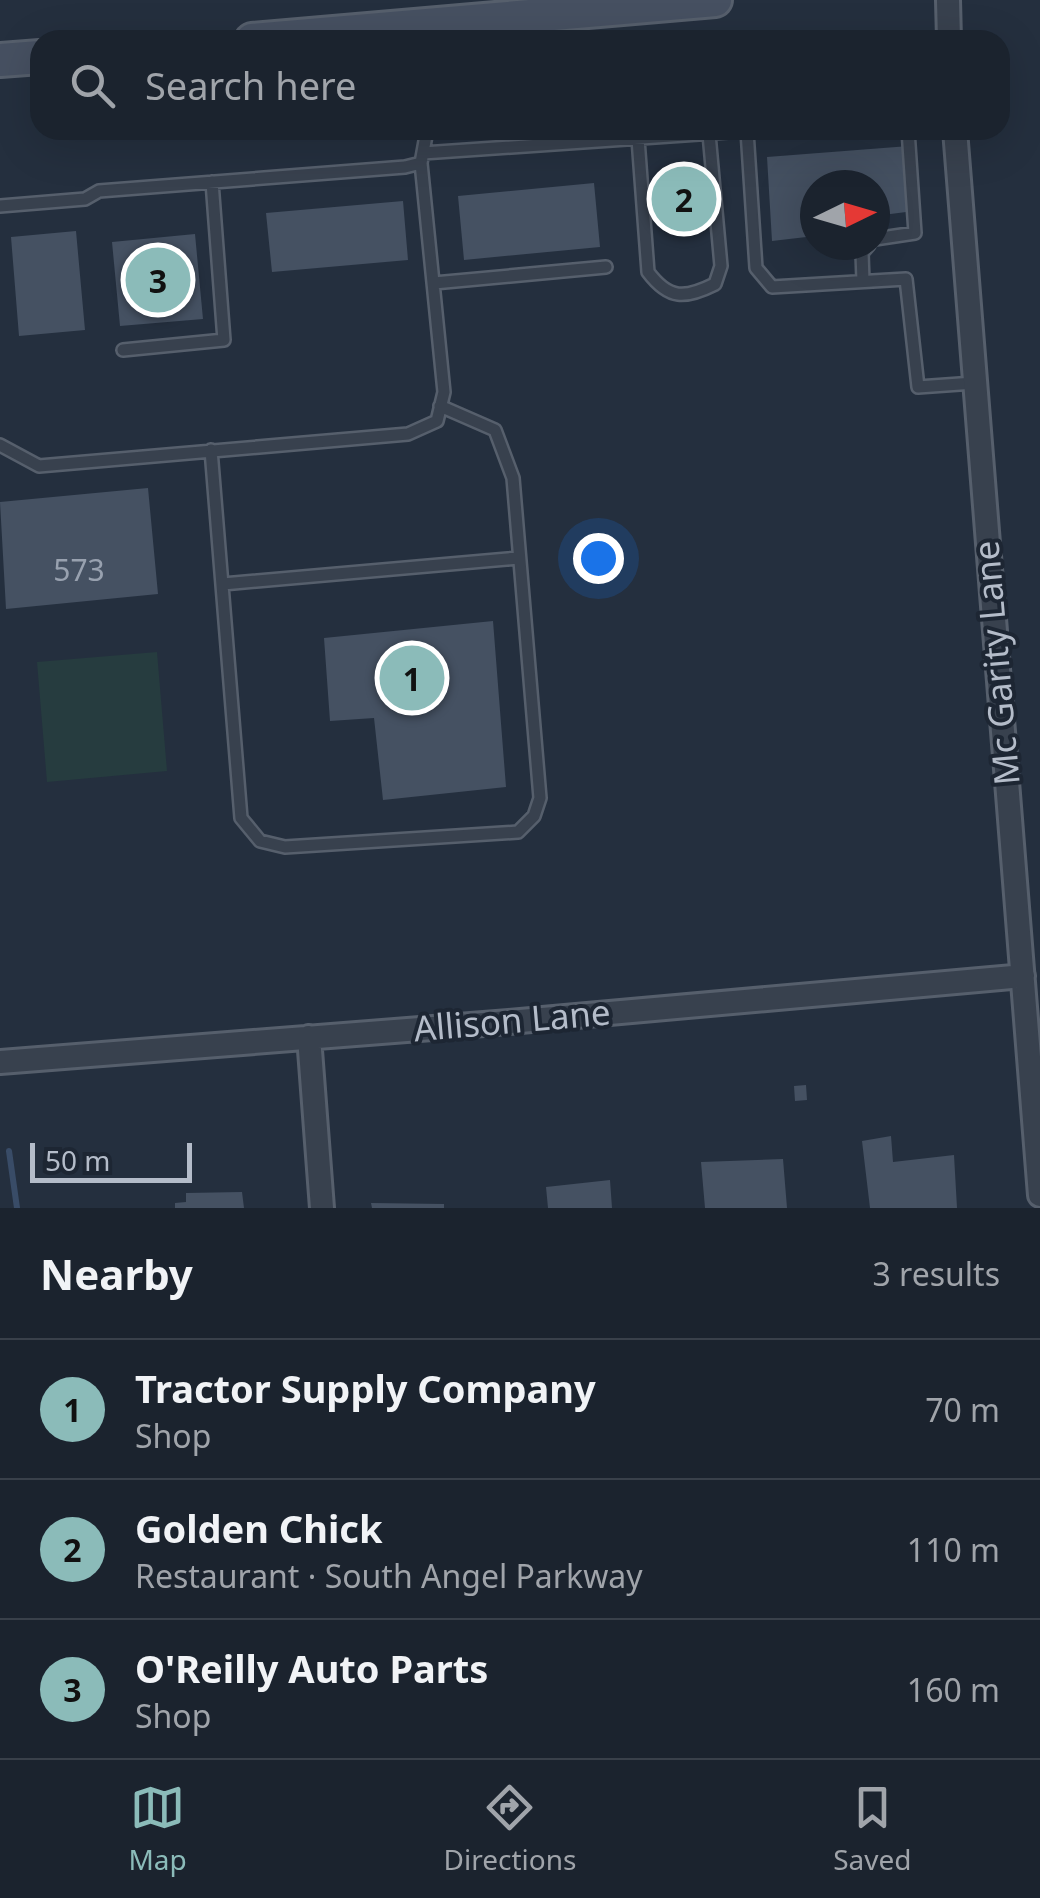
<!DOCTYPE html>
<meta charset="utf-8">
<style>
:root{--surface:#1b232e;--page:#242b36;--text:#f1f3f6;--muted:#a0a4aa;--line:#39404a;--accent:#8bbbb9}
body{margin:0;font-family:"Noto Sans",sans-serif;background:var(--page);color:var(--text)}
.compass{position:absolute;left:800px;top:170px;width:90px;height:90px;border-radius:50%;background:var(--surface);box-shadow:0 10px 40px #0002;rotate:85deg}
.scale{position:absolute;left:30px;bottom:25px;width:162px;box-sizing:border-box;padding-left:10px;border:5px solid #b4bcc9;border-top:0;font-size:28px;line-height:35px;white-space:nowrap;color:#b4bcc9;-webkit-text-stroke:8px #1d2633;paint-order:stroke}
.you{position:absolute;left:598px;top:558px;width:35px;height:35px;margin:-25px;border:8px solid #fff;border-radius:50%;background:#1a73e8;box-shadow:0 0 0 15px #1a73e833}
.badge{display:grid;place-items:center;width:65px;height:65px;border-radius:50%;background:var(--accent);color:#111;font-size:32px;font-weight:700}
.pin{position:absolute;translate:-50% -50%;border:5px solid #fff;box-shadow:0 2px 10px #0006}
.list{margin:0;padding:0;list-style:none}
h2{display:flex;justify-content:space-between;align-items:center;height:130px;margin:0;padding:0 40px;font-size:42px}
h2 small{font-size:32px;font-weight:400;color:var(--muted)}
.list li{display:grid;grid-template-columns:65px 1fr auto;gap:30px;align-items:center;box-sizing:border-box;height:140px;padding:0 40px;border-top:2px solid var(--line)}
.list b{display:block;font-size:38px;white-space:nowrap}
.list p{margin:0;font-size:32px;white-space:nowrap;color:var(--muted)}
.list em{font-size:32px;font-style:normal;color:var(--muted)}
.icon{flex:none;width:55px;height:55px;fill:none;stroke:currentColor;stroke-width:2;stroke-linecap:round;stroke-linejoin:round}
.map{position:relative;flex:none;width:1040px;height:1208px;overflow:hidden}
.search{position:absolute;background:var(--surface);box-shadow:0 10px 40px #0002;left:30px;right:30px;top:30px;height:110px;display:flex;align-items:center;gap:25px;box-sizing:border-box;padding:0 35px;border-radius:30px;color:var(--muted);font-size:38px}
.sheet{height:550px;background:var(--surface)}
nav{display:flex;justify-content:space-around;align-items:center;box-sizing:border-box;height:140px;border-top:2px solid var(--line);background:var(--surface);font-size:28px;color:var(--muted)}
nav a{display:grid;justify-items:center;gap:5px}
nav .on{color:var(--accent)}
.map>svg:first-child{display:block}
.green{fill:#263c3f}
.lines{fill:none;stroke-linecap:round;stroke-linejoin:round}
.stream{stroke:#394c67;stroke-width:6}
.building{fill:#455162}
.service-casing{stroke:#565f6c;stroke-width:16}
.minor-casing{stroke:#565f6c;stroke-width:28}
.secondary-casing{stroke:#565f6c;stroke-width:38}
.service{stroke:#38414e;stroke-width:11}
.minor{stroke:#38414e;stroke-width:22}
.secondary{stroke:#465061;stroke-width:32}
.labels{text-anchor:middle;stroke-width:8;stroke-linejoin:round;paint-order:stroke}
.number-label{font-size:30px;fill:#98a1af}
.street-label{font-size:35px;fill:#b4bcc9;stroke:#1d2633}
</style>
<div class="map">
<svg width="1040" height="1208" viewBox="0 0 1040 1208">
<rect width="100%" height="100%" fill="#242f3e"/>
<path class="green" d="M157 652 167 771 47 782 37 662Z"/>
<g class="lines">
<path class="stream" d="M9 1151 17 1208"/>
</g>
<path class="building" d="M909 146 914 211 875 216V185H815V236L772 241 767 157Z
M700 171 704 223 668 227 662 175Z
M594 183 600 247 464 260 458 196Z
M403 201 408 260 272 272 266 213Z
M76 231 85 330 19 336 11 237Z
M195 234 203 319 120 326 112 242Z
M148 488 158 594 6 609 0 502Z
M493 621 506 787 383 800 374 718 330 721 324 638Z
M806 1085 807 1100 795 1101 794 1086Z
M891 1136 893 1162 954 1155 957 1208H870L862 1141Z
M783 1159 787 1208H705L701 1162Z
M610 1180 612 1208H548L546 1187Z
M242 1192 244 1208H175V1203L186 1202V1193Z
M371 1203 444 1204V1208H372Z"/>
<g class="lines">
<g class="service-casing">
<path id="service" d="M747 131 756 268 772 287 906 279 918 387 974 383
M638 139 648 272C669 300 685 299 715 284L721 266 709 134
M423 153 757 130
M0 206 85 199 99 191 405 167 421 163 427 130
M875 239 915 233 908 130
M863 281 862 253 869 245
M434 283 606 267
M123 350 224 340 212 182
M0 445 39 466 408 434 437 421 444 392 421 163
M211 450 241 818 260 841 285 847 518 832 534 816 540 798 513 478 495 430 440 406
M223 584 518 558"/>
</g>
<g class="minor-casing">
<path id="minor" d="M948 0 949 40
M955 130 1040 1195
M309 1037 322 1208
M0 1062 509 1022 1023 976"/>
</g>
<g class="secondary-casing">
<path id="secondary" d="M252 40 715 0
M0 60 40 57"/>
</g>
<use href="#service" class="service"/>
<use href="#minor" class="minor"/>
<use href="#secondary" class="secondary"/>
</g>
<g class="labels">
<g class="number-label">
<text x="79" y="581">573</text>
</g>
<g class="street-label">
<text transform="translate(997 663) rotate(-95)" y="12">Mc Garity Lane</text>
<text transform="translate(512 1021) rotate(-5)" y="12">Allison Lane</text>
</g>
</g>
</svg>
<svg class="compass" viewBox="-18 -18 36 36"><path d="M0-13l5 13h-10z" fill="#e53935"/><path d="M0 13l5-13h-10z" fill="#a0a4aa"/></svg>
<div class="scale">50 m</div>
<div class="you"></div>
<div class="pin badge" style="left:412px;top:678px">1</div>
<div class="pin badge" style="left:684px;top:199px">2</div>
<div class="pin badge" style="left:158px;top:280px">3</div>
<div class="search"><svg class="icon" aria-label="search" viewBox="0 0 24 24"><circle cx="10" cy="10" r="6"/><path d="M15 15l6 6"/></svg>Search here</div>
</div>
<section class="sheet">
<h2>Nearby<small>3 results</small></h2>
<ul class="list">
<li><span class="badge">1</span><div><b>Tractor Supply Company</b><p>Shop</p></div><em>70 m</em></li>
<li><span class="badge">2</span><div><b>Golden Chick</b><p>Restaurant · South Angel Parkway</p></div><em>110 m</em></li>
<li><span class="badge">3</span><div><b>O'Reilly Auto Parts</b><p>Shop</p></div><em>160 m</em></li>
</ul>
</section>
<nav>
<a class="on"><svg class="icon" aria-label="map" viewBox="0 0 24 24"><path d="M3 6l6-2 6 2 6-2v14l-6 2-6-2-6 2zM9 4v14M15 6v14"/></svg>Map</a>
<a><svg class="icon" aria-label="directions" viewBox="0 0 24 24"><path d="M12 3l9 9-9 9-9-9zM9 14v-3h6M13 9l2 2-2 2"/></svg>Directions</a>
<a><svg class="icon" aria-label="saved" viewBox="0 0 24 24"><path d="M7 4h10v16l-5-4-5 4z"/></svg>Saved</a>
</nav>
